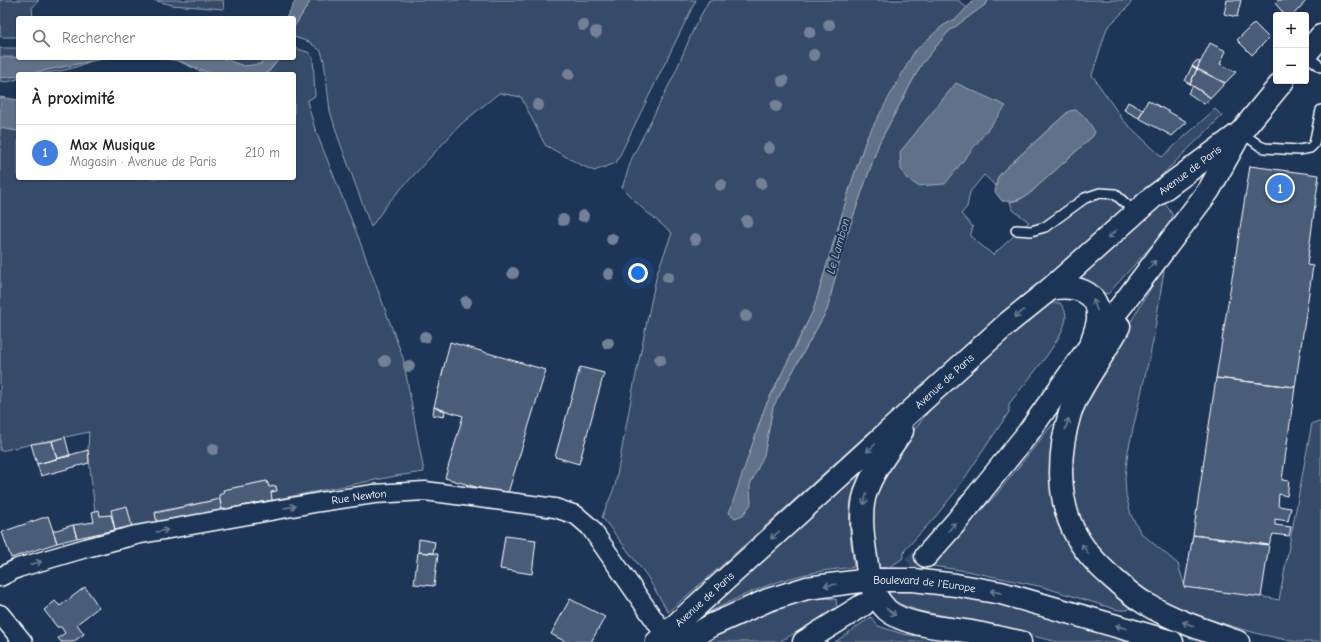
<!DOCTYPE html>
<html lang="fr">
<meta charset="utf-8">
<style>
:root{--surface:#fff;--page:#f2f2f2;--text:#222;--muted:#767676;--line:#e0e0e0;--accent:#857141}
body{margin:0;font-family:"Comic Neue",sans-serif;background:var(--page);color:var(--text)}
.controls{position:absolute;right:12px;top:12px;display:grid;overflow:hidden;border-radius:4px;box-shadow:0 1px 3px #0004}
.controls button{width:36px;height:36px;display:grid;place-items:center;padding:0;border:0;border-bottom:1px solid var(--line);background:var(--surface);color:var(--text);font:20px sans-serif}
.you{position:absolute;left:638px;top:273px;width:14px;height:14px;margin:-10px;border:3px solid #fff;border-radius:50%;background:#1a73e8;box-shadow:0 0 0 6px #1a73e833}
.badge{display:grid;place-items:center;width:26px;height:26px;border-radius:50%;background:var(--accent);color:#fff;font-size:13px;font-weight:700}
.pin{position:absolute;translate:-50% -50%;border:2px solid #fff;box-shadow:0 1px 4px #0006}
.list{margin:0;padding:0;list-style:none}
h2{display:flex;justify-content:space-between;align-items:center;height:52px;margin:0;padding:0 16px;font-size:17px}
h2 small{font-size:13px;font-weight:400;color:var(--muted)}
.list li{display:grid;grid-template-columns:26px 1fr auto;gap:12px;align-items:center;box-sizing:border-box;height:56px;padding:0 16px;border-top:1px solid var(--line)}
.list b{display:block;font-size:15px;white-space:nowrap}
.list p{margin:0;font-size:13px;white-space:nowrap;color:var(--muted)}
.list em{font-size:13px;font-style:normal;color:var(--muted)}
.icon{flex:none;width:22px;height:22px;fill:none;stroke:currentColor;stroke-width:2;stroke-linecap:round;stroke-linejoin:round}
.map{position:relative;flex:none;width:1321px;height:642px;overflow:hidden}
.search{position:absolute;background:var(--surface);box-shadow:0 1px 3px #0004;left:16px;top:16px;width:280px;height:44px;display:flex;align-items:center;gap:10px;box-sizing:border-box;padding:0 14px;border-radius:4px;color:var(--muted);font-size:15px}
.panel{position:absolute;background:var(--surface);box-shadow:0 1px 3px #0004;left:16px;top:72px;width:280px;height:108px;border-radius:4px}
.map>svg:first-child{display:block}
.green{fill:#364b69;stroke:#9aa5b4;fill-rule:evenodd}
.water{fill:#617289;stroke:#a0aab8}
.building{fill:#4a5d79;stroke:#fff}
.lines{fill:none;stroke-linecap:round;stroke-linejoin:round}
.secondary-tunnel{stroke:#344968;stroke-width:22;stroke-dasharray:22 11;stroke-linecap:butt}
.service-casing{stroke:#fff;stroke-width:12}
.minor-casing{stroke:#fff;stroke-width:21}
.secondary-casing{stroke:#fff;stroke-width:25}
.primary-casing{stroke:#fff;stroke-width:25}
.service{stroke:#1d3557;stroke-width:9}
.minor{stroke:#1d3557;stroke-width:18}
.secondary{stroke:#1d3557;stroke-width:22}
.primary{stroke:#1d3557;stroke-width:22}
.tree{fill:#738196}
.oneway{stroke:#6c7c92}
.labels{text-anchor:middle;stroke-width:4;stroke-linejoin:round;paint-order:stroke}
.street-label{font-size:11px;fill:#fff;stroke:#1d3557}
.water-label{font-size:12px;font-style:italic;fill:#b8c0ca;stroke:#1d3557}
</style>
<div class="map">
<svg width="1321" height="642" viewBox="0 0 1321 642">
<rect width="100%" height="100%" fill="#1d3557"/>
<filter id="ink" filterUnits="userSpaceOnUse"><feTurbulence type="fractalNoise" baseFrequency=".025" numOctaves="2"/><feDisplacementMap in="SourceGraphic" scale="8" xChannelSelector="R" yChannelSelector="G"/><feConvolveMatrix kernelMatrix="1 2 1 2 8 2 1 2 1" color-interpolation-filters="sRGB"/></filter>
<g filter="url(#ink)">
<path class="green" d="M0 0H39L32 8 33 18H18V37H0Z
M153 0H223L224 9 172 5Z
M311 0H696L616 163 594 171 579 164 545 145 521 97 499 93 461 124 388 203 371 227 338 137 330 111 324 61 321 51 309 42 294 37V27Z
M709 0H958L967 8 957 18 941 27 867 137 852 181 813 311 765 407 740 483 764 455 773 407 827 310 844 243 879 143 921 65 948 32 986 4 988 0H1132L1129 6 1107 28 1092 75 1123 120 1162 157 1215 109 1222 116 1125 211 865 436 719 568 668 612 647 576 602 517 615 486 632 394 657 273 672 233 642 208 622 188 632 158 675 73 694 28ZM1069 111 1093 136 1029 194 1019 200 1010 202 1013 210 1029 222 993 255 970 236 973 227 961 214 967 207 970 192 984 175 996 186 998 177 1005 169Z
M0 48H18V58H97C70 72 48 74 18 74V79L7 82 0 81Z
M294 48 308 52 313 58 315 96 307 101 315 129 359 239 403 358 424 472 396 476 272 500 271 492 276 491V486L269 487 267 481 224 490V493L219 495 220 499 155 512 157 523 115 530 111 515 100 516 95 512 88 450 89 432 0 451V128L18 131V178H294V74H267L280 58H294Z
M172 58H264L254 74H206Z
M1166 204 1172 214V223L1108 294 1069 280 1155 206Z
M1165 264 1153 341 1128 451 1125 478 1126 495 1131 515 1141 533 1178 564 1185 587 1259 596 1279 600 1312 423 1321 422V642H1296L1259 634 1197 616 1175 607 1137 588 1088 542 1070 488 1071 443 1085 399Z
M1052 303H1060C1064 308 1066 311 1066 317 1065 339 1023 385 1009 404V412L956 491 936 516 905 550 902 559 891 566 872 570 871 544 875 491 903 444 929 411 984 354 1042 308Z
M1058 423 1060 526 1068 544 1083 566 1108 590 1129 604 1130 607 1128 610H1118L1043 587 967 571 925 565 949 543 996 495 1052 425Z
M863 467C844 504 849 528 854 567 837 569 819 571 802 575 759 585 719 606 681 628Z
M896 589 990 596 1128 642H1058L961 619 919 611 894 602 889 594 891 590Z
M813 597 836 599 837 609 779 642H700L750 617Z
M871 617 878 626 903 634 960 642H835Z"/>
<path class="water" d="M296 0H311L294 27V18H286Z
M974 0H988L986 4 948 32 921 65 879 143 844 243 827 310 773 407 764 455 750 485 751 504 743 515 735 518 729 513 765 407 813 311 852 181 867 137 914 52 941 27 957 18Z
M0 57 107 58 28 74H18V76L0 78Z
M160 58H221L244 66 261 64 264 58H280L266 74H212L179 61Z
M956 83 1006 106 945 184 918 186 906 178 901 169 900 152Z
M0 97 18 100V131L0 128Z
M1075 110C1083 112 1091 125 1095 132L1093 136 1029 194C1019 200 1013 202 1002 201L995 192 998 177 1005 169 1069 111Z"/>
<path class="building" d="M1227 0H1241L1237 17 1224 14Z
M1278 0H1307L1293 15H1285L1275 3Z
M1254 23 1269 38 1252 55 1237 40Z
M1210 43 1226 51 1220 64 1236 72 1225 83 1197 69Z
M1196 61 1200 62 1197 69 1192 66Z
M1192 66 1197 69 1190 84 1185 81Z
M1197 69 1225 83 1211 98 1190 84Z
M1193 86 1211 98 1204 104 1188 93Z
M1148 100 1187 122 1172 136 1139 118Z
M1128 102 1143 110 1139 118 1124 110Z
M1250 166 1319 175 1307 265 1313 266 1295 387 1216 378Z
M450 342 546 370 507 496 445 478 463 416 434 407Z
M580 367 604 373 579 464 555 457Z
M1216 378 1295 387 1282 480 1289 481 1287 496 1279 494 1278 506 1291 508 1288 521 1275 519V525L1291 527 1289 536 1273 534 1269 545 1193 535Z
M434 407 445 411 444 417 433 415Z
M65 437 70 456 57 459 52 441Z
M52 441 57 459 37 464 31 444Z
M88 450 89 463 41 476 37 464Z
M267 481 269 487 276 486 277 491 271 492 272 500 222 510 219 495 224 493 223 490Z
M220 499 222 510 157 523 155 513Z
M127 506 132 527 115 530 111 510Z
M99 510 100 516 111 515 115 530 77 538 73 525 94 522 92 512Z
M48 516 57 543 11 558 2 532Z
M73 525 77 538 57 543 53 531Z
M1193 535 1269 545 1261 597 1184 587Z
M505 536 536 540 532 574 500 569Z
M419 539 435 542 433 553 418 552Z
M418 552 438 554 434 586 414 584Z
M85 587 99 607 77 624 84 634 73 642H61L58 638 65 633 61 627H57L44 610 55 601 60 606Z
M570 599 605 617 591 642H566L551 634Z"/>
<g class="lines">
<path class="secondary-tunnel" d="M885 587 926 556"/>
<g class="service-casing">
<path id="service" d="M1306 55 1321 67
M1241 132 1260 146 1265 148 1299 150 1310 148 1314 144 1321 110
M1016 230 1031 231 1045 227 1085 198 1100 193 1115 194 1136 213"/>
</g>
<g class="minor-casing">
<g id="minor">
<path id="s1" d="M0 577 18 568 86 548 136 535 320 502 374 494 425 491 555 508 576 515 590 527 665 635"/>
<path d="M0 614 23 642"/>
</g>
</g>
<g class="secondary-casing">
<g id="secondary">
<path d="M1306 54 1321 36"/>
<path d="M1050 289C1072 285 1101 289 1098 320 1097 327 1094 334 1092 341"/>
<path d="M1119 326C1116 333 1111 340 1107 347 1095 368 1078 390 1070 413 1058 453 1056 500 1077 537 1087 555 1102 569 1117 582 1126 590 1136 598 1146 604 1175 621 1207 631 1238 642"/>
<path d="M902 431C888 452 866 479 863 504 860 526 865 550 868 572 870 586 877 600 887 610 905 626 948 628 972 632 988 635 1004 639 1020 642"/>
<path d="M926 556 957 521 1028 433 1092 343 1129 296 1209 190 1241 132 1283 81"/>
<path id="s2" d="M657 642 1009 322 1050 289 1152 198 1241 132"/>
<path d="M804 642 863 605"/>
</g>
</g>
<g class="primary-casing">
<g id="primary">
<path id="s3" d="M683 642 712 625 768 600 807 588 869 580H913L956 585 1001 593 1172 642"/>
</g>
</g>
<use href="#service" class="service"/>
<use href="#minor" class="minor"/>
<use href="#secondary" class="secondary"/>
<use href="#primary" class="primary"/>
</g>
<g class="tree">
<circle cx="583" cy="25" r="6"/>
<circle cx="829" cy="25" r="6"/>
<circle cx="596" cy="32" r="6"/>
<circle cx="810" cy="32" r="6"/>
<circle cx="814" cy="55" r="6"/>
<circle cx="569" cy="74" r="6"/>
<circle cx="783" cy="81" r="6"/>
<circle cx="538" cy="105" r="6"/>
<circle cx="776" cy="106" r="6"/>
<circle cx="769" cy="148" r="6"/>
<circle cx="761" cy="183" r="6"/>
<circle cx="721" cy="185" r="6"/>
<circle cx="583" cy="216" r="6"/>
<circle cx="563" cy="220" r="6"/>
<circle cx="747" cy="221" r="6"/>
<circle cx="612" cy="239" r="6"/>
<circle cx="695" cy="239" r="6"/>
<circle cx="513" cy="273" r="6"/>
<circle cx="609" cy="274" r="6"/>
<circle cx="668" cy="277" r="6"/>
<circle cx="466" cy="302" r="6"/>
<circle cx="746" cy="316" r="6"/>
<circle cx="425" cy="337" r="6"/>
<circle cx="608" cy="343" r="6"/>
<circle cx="660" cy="360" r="6"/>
<circle cx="385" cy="361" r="6"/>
<circle cx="409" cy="366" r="6"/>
<circle cx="213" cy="449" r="6"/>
</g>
<defs><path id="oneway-shaft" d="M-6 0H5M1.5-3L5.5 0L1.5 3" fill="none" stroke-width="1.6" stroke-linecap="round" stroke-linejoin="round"/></defs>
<g class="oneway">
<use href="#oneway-shaft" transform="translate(1112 234) rotate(138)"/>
<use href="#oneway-shaft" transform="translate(1152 265) rotate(-53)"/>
<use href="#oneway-shaft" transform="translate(1095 305) rotate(-110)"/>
<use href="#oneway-shaft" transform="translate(1019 314) rotate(141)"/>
<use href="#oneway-shaft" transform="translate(1067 424) rotate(-73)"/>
<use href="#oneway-shaft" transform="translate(871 448) rotate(138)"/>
<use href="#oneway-shaft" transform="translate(865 499) rotate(103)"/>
<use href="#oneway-shaft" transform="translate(290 507) rotate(-10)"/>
<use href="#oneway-shaft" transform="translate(952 527) rotate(-48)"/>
<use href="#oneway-shaft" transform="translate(162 531) rotate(-10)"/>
<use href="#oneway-shaft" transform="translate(775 535) rotate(138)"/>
<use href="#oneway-shaft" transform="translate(1085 549) rotate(-125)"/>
<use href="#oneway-shaft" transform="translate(36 563) rotate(-17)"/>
<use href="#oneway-shaft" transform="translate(830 585) rotate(173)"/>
<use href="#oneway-shaft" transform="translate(996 592) rotate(-169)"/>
<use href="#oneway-shaft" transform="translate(891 612) rotate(36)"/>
<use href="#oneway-shaft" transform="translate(1188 624) rotate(-157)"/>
<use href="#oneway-shaft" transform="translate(1121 627) rotate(-164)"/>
</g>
</g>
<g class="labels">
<g class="street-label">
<text dy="4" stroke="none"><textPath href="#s2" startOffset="712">Avenue de Paris</textPath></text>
<text dy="4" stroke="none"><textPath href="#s2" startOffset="388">Avenue de Paris</textPath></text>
<text dy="4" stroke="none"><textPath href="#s1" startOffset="369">Rue Newton</textPath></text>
<text dy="4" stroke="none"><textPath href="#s3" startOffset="254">Boulevard de l'Europe</textPath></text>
<text dy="4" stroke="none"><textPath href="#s2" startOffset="64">Avenue de Paris</textPath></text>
</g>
<g class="water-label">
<text transform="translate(838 246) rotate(-74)" y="4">Le Lambon</text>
</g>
</g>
</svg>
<div class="controls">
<button>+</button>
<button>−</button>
</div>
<div class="you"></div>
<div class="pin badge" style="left:1280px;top:188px;background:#3f7fe0">1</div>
<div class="search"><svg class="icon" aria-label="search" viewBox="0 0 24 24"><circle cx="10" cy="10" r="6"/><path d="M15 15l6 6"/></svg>Rechercher</div>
<section class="panel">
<h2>À proximité<small></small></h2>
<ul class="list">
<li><span class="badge" style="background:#3f7fe0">1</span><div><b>Max Musique</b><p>Magasin · Avenue de Paris</p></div><em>210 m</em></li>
</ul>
</section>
</div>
